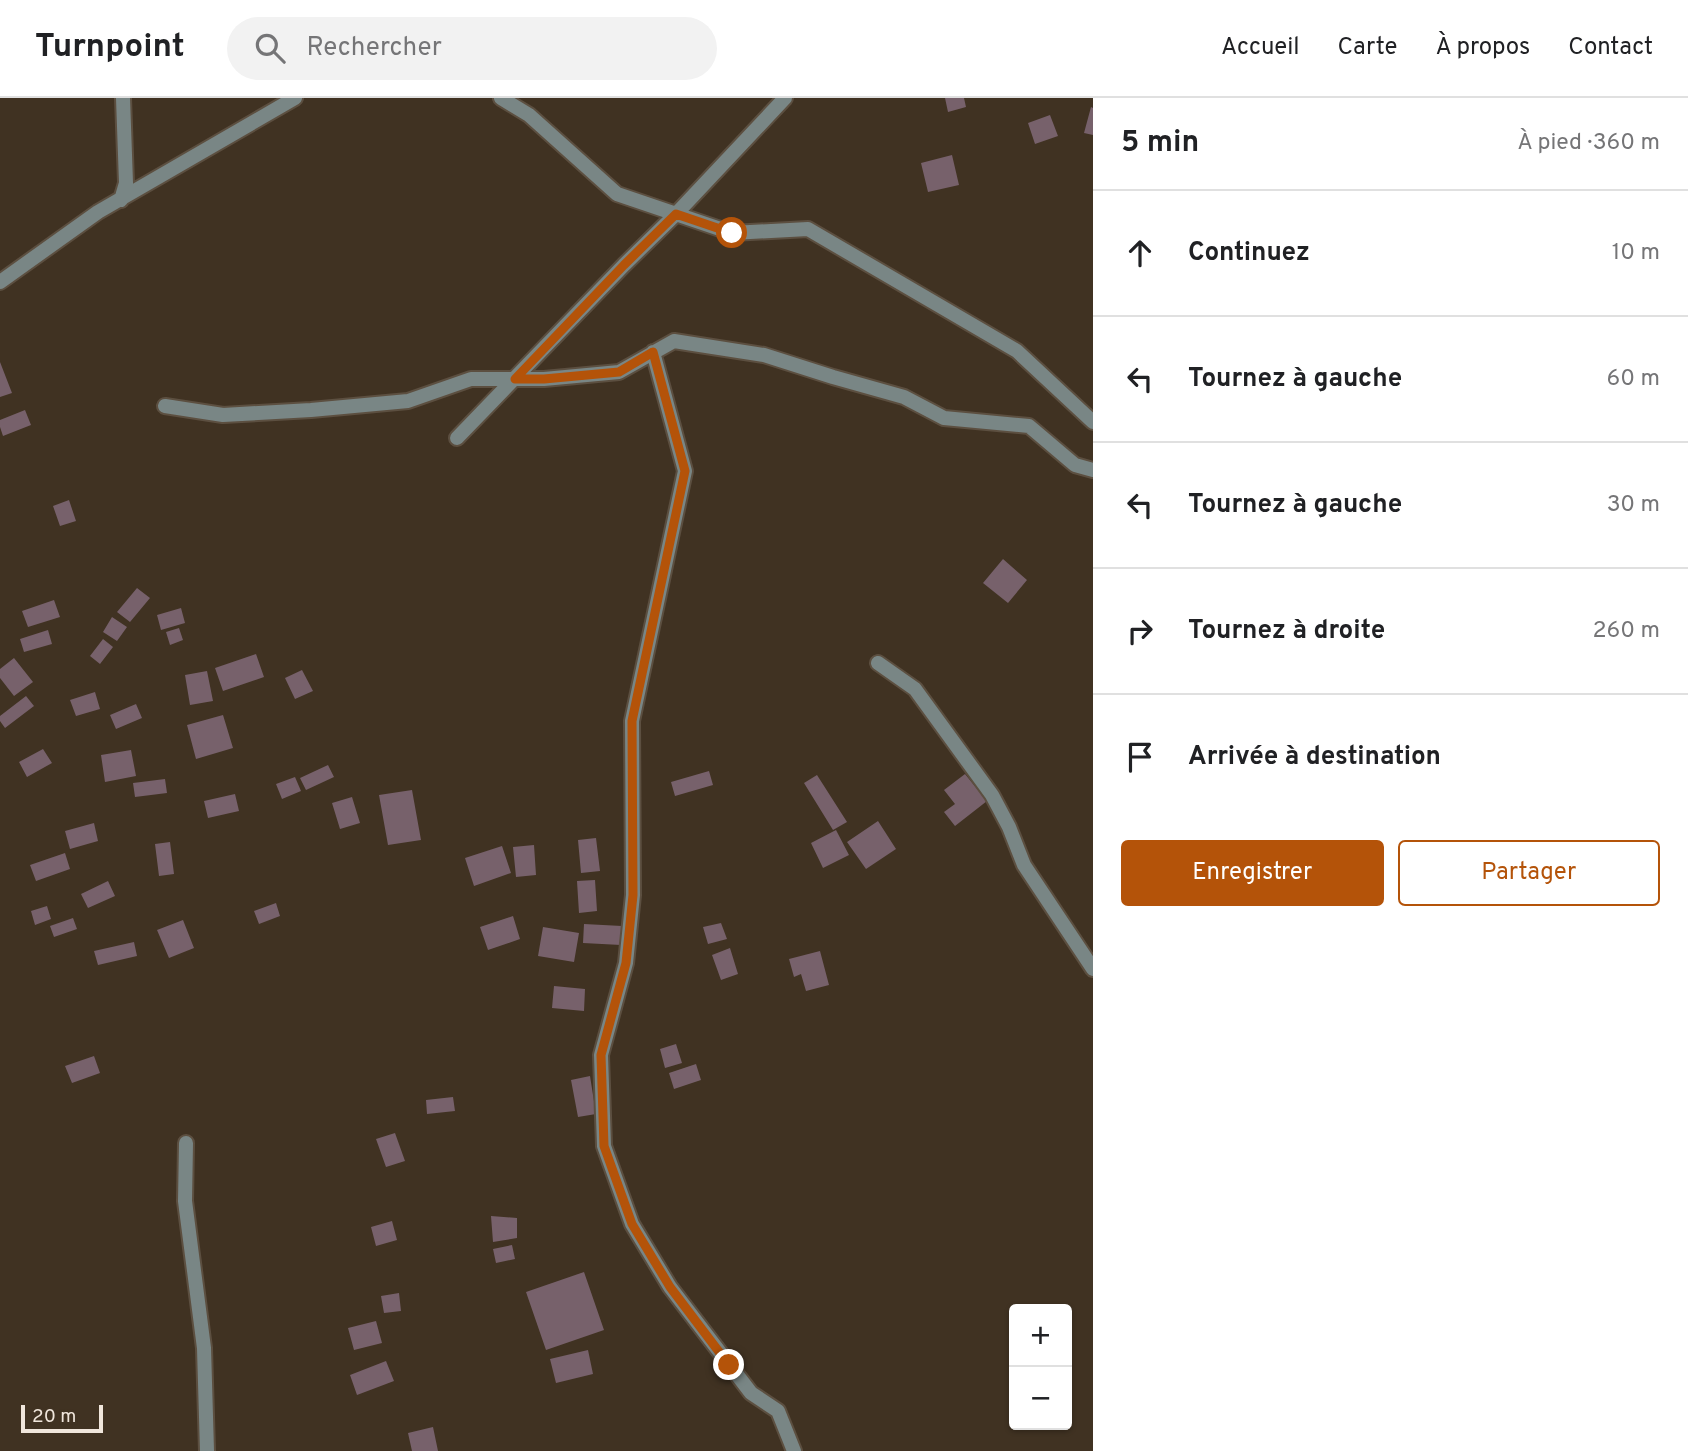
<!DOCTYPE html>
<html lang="fr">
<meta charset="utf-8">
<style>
:root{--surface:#fff;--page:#f2f2f2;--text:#202124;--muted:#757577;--line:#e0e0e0;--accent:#b45309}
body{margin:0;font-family:Overpass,sans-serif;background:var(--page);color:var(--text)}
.controls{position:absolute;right:21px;bottom:21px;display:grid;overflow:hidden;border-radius:7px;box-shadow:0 2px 5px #0004}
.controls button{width:63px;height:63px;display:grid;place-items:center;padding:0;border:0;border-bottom:2px solid var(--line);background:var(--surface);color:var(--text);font:35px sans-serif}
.scale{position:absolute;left:21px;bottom:18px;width:82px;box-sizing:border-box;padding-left:7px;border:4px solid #f0e6dc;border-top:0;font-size:19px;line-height:24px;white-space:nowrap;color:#f0e6dc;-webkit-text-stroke:5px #403222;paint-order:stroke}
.stop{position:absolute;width:21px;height:21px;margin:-16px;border:5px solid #b45309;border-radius:50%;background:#fff}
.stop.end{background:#b45309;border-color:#fff;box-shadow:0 2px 7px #0008}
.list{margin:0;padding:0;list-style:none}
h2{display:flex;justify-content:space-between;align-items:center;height:91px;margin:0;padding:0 28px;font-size:30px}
h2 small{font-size:23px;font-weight:400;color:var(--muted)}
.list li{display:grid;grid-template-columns:46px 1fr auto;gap:21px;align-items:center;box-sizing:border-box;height:126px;padding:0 28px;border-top:2px solid var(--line)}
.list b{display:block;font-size:26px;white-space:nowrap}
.list em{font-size:23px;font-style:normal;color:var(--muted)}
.actions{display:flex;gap:14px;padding:21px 28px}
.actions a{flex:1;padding:16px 0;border:2px solid var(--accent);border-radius:7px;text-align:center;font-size:24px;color:var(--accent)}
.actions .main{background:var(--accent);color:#fff}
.icon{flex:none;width:38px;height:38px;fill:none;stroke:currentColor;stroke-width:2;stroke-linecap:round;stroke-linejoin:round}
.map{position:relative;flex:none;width:1093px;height:1353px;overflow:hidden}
header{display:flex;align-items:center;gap:42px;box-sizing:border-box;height:98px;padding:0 35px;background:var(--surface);border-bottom:2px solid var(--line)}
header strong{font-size:33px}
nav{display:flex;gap:38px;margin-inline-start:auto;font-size:24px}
.search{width:490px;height:63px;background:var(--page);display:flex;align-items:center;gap:18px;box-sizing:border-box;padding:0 24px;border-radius:38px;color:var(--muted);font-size:26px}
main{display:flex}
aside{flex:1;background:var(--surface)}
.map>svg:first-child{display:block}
.building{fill:#77616b}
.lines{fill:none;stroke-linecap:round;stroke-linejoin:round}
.street-casing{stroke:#5c4f40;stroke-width:18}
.street{stroke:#798685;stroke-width:14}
.route{stroke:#b45309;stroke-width:9}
</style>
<header>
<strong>Turnpoint</strong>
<div class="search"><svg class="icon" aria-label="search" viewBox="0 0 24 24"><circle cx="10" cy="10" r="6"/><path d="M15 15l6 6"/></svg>Rechercher</div>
<nav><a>Accueil</a><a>Carte</a><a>À propos</a><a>Contact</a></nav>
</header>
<main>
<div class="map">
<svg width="1093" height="1353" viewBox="0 0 1093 1353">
<rect width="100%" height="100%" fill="#403222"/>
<path class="building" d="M945 0H964L966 9 948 14Z
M1091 9 1093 10V37L1084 35Z
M1050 17 1058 38 1035 46 1028 25Z
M952 57 959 87 928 94 921 65Z
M0 264 12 295 0 299Z
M25 312 31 327 3 338 0 329V322Z
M69 402 76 423 60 428 53 408Z
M1003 461 1027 482 1008 505 983 485Z
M137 490 150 500 130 524 117 514Z
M54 502 60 519 28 529 22 513Z
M181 510 185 525 161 532 157 517Z
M112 519 127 529 117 543 103 534Z
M179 530 183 542 170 547 166 534Z
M48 532 52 546 24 554 20 541Z
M103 541 113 549 100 566 90 558Z
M256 556 264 579 223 593 215 570Z
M14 560 33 584 14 598 0 580V571Z
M302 572 313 593 295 601 285 580Z
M207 573 213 603 190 607 185 577Z
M95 594 100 611 76 618 70 602Z
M26 598 34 608 5 630 0 623V618Z
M136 606 142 620 116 631 110 617Z
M223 617 233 650 196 661 187 627Z
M43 651 52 665 27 679 19 664Z
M131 652 136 678 105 684 101 657Z
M328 667 334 679 306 692 300 680Z
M709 673 713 687 675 698 671 684Z
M965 676 987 703 955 728 944 714 955 706 944 692Z
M817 677 847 724 833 732 804 685Z
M295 679 301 693 282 701 276 686Z
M165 681 167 695 135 699 133 685Z
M412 692 421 742 388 747 379 697Z
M235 696 239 713 208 720 204 703Z
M352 699 360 725 340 731 332 705Z
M878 723 896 751 866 771 847 744Z
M94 725 98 743 70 751 65 733Z
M836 732 849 757 823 770 811 745Z
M596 740 600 773 581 775 578 742Z
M170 744 174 776 159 778 155 746Z
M534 747 536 777 516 779 513 749Z
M502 748 511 775 474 788 465 760Z
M65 755 70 771 36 783 30 767Z
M595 782 597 813 579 815 577 783Z
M108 783 115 798 88 810 81 796Z
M276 805 280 818 259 826 254 813Z
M47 808 51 821 35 827 31 813Z
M513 818 520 841 488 852 480 829Z
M73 820 77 831 54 839 50 828Z
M183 822 194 850 169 860 157 832Z
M721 825 727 841 708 846 703 829Z
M584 826 622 828 621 847 583 845Z
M543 829 579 835 574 864 538 858Z
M134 844 137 858 98 867 94 853Z
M730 850 738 876 721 882 712 857Z
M820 853 829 887 806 893 801 876 794 879 789 861Z
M554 888 585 891 584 913 552 910Z
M676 946 682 965 665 970 660 951Z
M94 958 100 975 72 985 65 968Z
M696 966 701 982 674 991 669 975Z
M590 978 596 1016 578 1019 571 982Z
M453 999 455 1013 427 1016 426 1002Z
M395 1035 405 1063 386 1069 376 1041Z
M491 1118 517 1120V1140L493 1144Z
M392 1123 397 1142 376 1148 371 1129Z
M512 1147 515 1161 496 1165 493 1151Z
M584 1174 604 1232 546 1252 526 1194Z
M399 1195 401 1213 384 1215 381 1198Z
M376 1223 382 1245 354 1252 348 1230Z
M588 1252 593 1276 556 1285 550 1261Z
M386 1263 394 1283 357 1297 350 1277Z
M433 1329 438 1353H412L408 1335Z"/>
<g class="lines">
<g class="street-casing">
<path id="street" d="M501 0 529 17 617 96 732 135 808 131 1017 253 1093 324
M121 102 126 85 123 0
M0 184 98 114 295 0
M653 254 685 373 632 623 633 797 626 865 601 957 604 1048 632 1126 670 1189 751 1295 778 1313 794 1353
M165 308 223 317 311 312 408 303 471 281H544L619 274 674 243 764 257 833 279 904 299 944 320 1029 328 1075 367 1093 372
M457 340 624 167 676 116 785 0
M878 565 915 591 992 697 1009 729 1024 767 1093 871
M186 1045 185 1103 204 1250 207 1353"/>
</g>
<use href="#street" class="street"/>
</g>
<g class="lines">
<path class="route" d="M729 1267 670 1189 632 1126 604 1048 601 957 626 865 633 797 632 623 685 373 653 254 619 274 544 281H515L624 167 676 116 732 135"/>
</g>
</svg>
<div class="controls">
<button>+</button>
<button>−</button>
</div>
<div class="scale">20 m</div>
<div class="stop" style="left:732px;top:135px"></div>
<div class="stop end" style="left:729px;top:1267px"></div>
</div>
<aside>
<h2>5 min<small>À pied · 360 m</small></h2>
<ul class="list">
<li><svg class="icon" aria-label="ahead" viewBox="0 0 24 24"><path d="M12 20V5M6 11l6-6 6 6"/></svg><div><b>Continuez</b></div><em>10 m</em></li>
<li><svg class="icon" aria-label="left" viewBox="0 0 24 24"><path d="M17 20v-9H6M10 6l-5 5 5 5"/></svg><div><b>Tournez à gauche</b></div><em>60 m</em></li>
<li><svg class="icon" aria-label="left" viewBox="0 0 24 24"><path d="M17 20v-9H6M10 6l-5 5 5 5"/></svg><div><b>Tournez à gauche</b></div><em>30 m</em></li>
<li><svg class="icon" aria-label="right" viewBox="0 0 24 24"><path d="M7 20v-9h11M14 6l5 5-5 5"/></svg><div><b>Tournez à droite</b></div><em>260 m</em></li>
<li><svg class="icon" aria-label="arrive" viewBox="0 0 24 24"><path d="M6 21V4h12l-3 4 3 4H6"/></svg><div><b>Arrivée à destination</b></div></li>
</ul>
<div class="actions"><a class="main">Enregistrer</a><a>Partager</a></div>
</aside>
</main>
